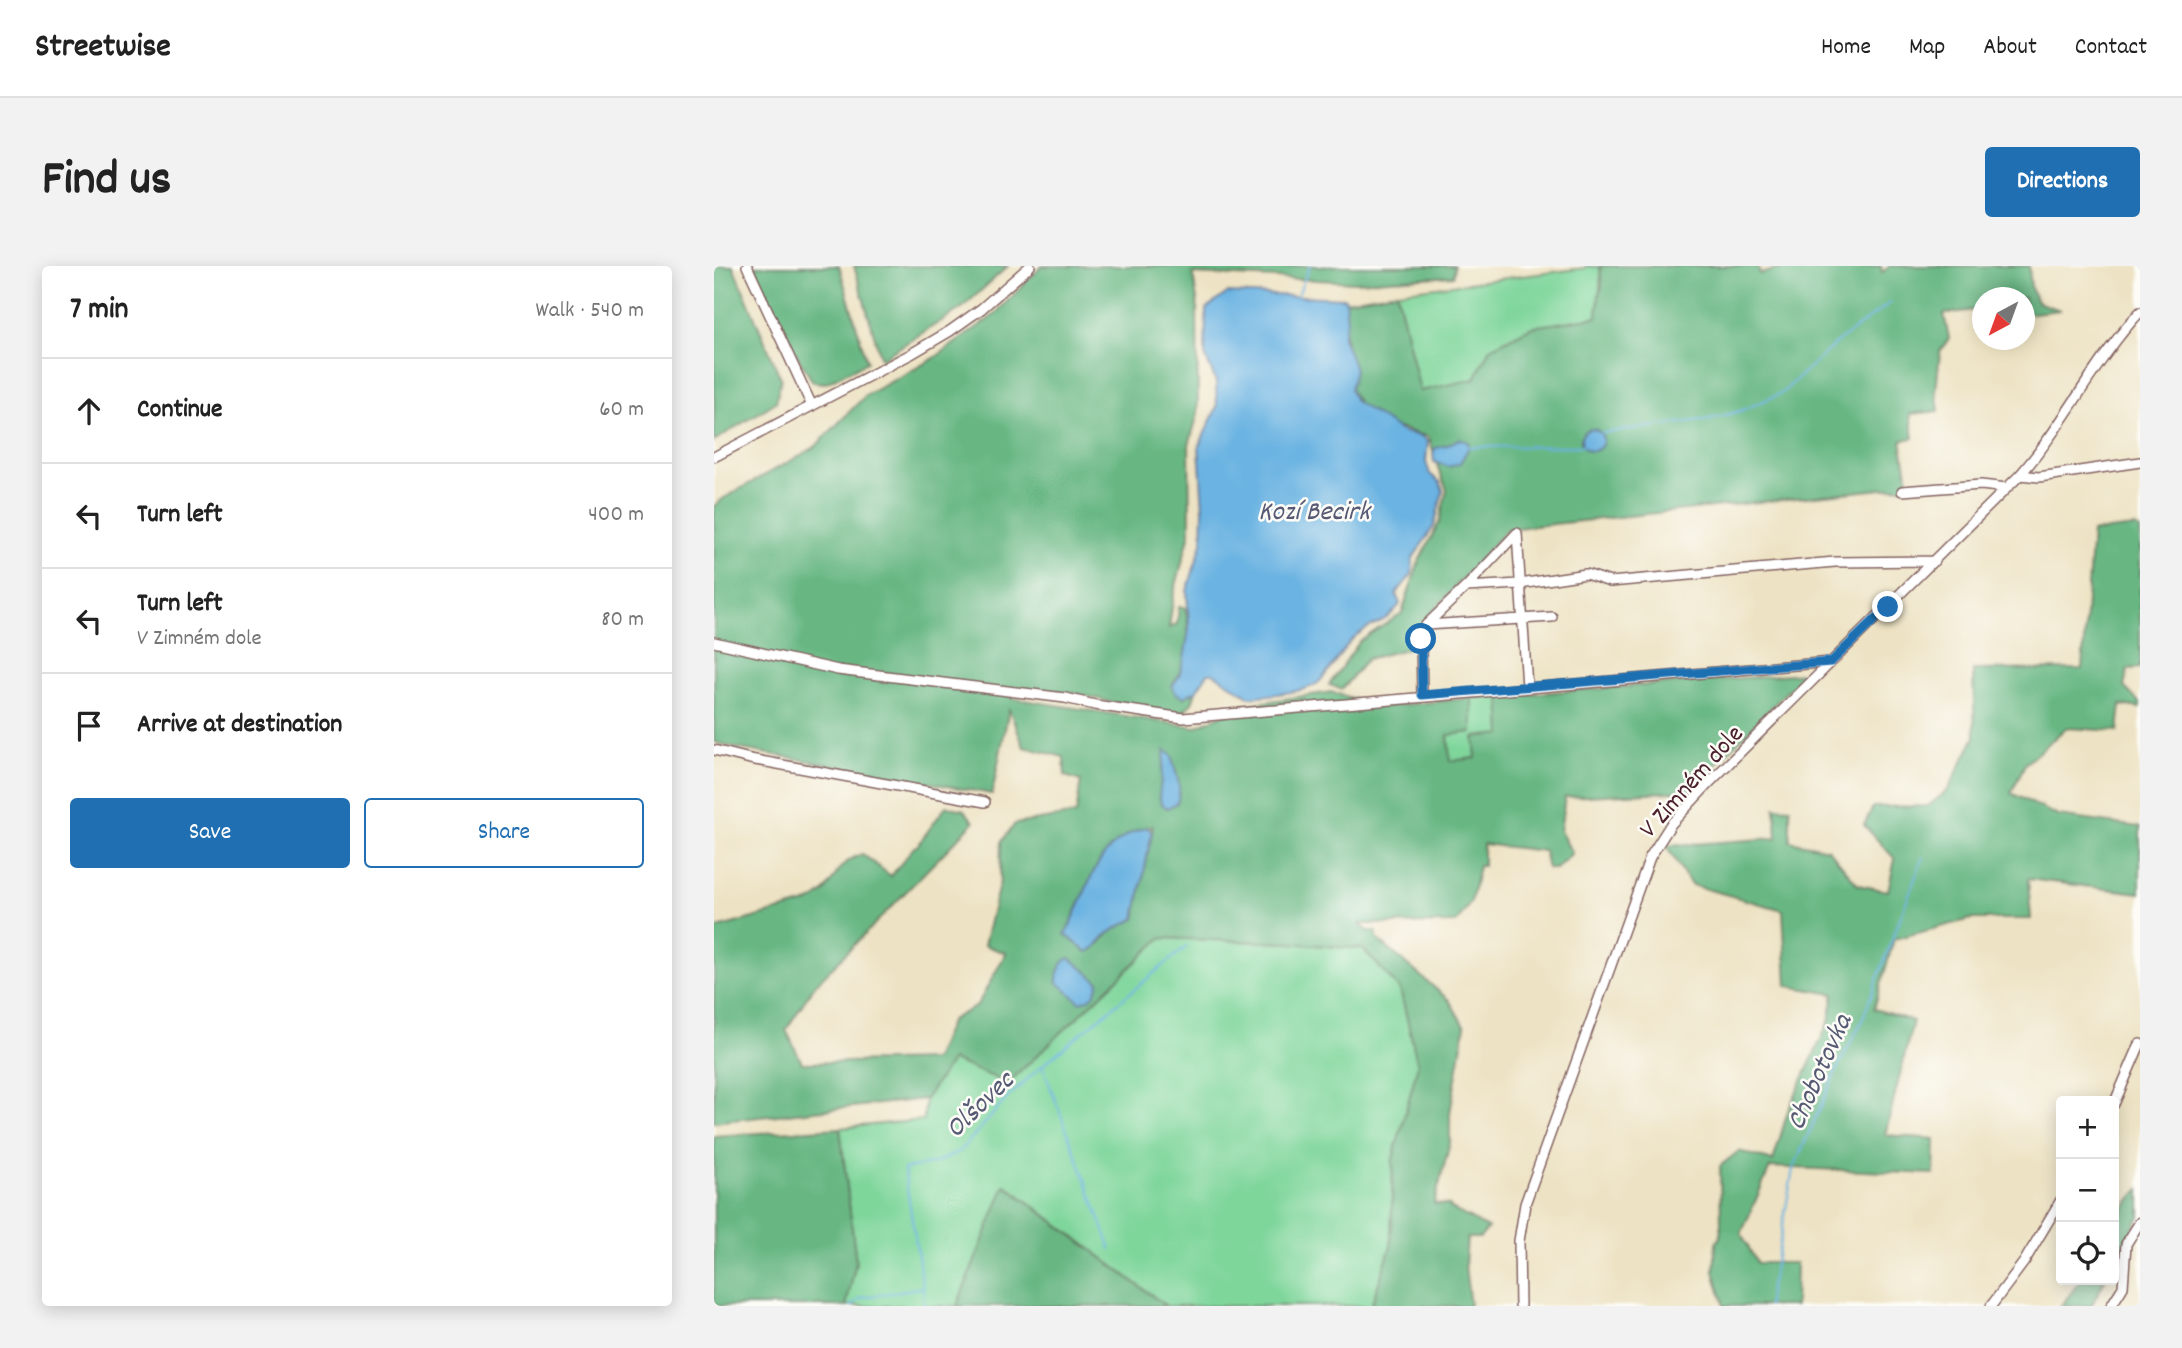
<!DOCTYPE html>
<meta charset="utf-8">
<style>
:root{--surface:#fff;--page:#f2f2f2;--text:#222;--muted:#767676;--line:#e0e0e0;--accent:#1f6fb2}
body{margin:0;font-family:Dekko,sans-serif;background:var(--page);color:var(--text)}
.controls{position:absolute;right:21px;bottom:21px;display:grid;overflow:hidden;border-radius:7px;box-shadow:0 4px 18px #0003}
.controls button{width:63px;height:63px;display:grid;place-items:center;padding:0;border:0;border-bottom:2px solid var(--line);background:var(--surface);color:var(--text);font:35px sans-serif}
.compass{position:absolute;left:1258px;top:21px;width:63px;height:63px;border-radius:50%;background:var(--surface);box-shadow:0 4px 18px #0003;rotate:221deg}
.stop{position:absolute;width:21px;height:21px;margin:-16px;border:5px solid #1f6fb2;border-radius:50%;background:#fff}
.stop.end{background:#1f6fb2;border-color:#fff;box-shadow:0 2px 7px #0008}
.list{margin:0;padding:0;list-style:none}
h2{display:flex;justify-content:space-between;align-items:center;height:91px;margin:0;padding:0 28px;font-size:30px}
h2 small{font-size:23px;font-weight:400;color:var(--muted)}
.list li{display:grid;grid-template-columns:46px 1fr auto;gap:21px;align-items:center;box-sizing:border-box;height:105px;padding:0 28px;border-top:2px solid var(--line)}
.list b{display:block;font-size:26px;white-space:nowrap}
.list p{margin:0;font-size:23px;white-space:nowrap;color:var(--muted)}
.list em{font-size:23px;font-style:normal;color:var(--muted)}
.actions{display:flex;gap:14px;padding:21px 28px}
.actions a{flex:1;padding:16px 0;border:2px solid var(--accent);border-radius:7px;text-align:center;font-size:24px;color:var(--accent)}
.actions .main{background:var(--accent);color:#fff}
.icon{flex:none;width:38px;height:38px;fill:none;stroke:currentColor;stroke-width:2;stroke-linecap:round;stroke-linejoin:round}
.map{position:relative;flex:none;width:1426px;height:1040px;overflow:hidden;border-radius:7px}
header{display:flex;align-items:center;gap:42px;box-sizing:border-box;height:98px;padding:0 35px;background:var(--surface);border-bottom:2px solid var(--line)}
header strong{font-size:33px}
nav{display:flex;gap:38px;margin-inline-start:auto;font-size:24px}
.intro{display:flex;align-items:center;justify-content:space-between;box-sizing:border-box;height:168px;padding:0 42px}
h1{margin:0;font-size:49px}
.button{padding:18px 32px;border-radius:7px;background:var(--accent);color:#fff;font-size:24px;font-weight:700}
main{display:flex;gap:42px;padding:0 42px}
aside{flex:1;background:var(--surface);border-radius:7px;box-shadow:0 4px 18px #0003}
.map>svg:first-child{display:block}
.green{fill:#7fd69b;stroke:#647a63;stroke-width:2}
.forest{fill:#67b783;stroke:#586b57;stroke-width:2;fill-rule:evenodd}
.water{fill:#6ab3e2;stroke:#5a6986;stroke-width:2}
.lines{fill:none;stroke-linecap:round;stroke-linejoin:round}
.stream{stroke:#6ab3e2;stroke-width:2}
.minor-casing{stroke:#836360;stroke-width:12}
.minor{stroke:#fff;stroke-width:9}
.route{stroke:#1f6fb2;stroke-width:9}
.labels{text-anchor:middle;stroke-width:5;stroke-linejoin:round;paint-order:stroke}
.street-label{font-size:26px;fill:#4a1f2b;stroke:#fdfcf7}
.water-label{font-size:28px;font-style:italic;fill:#575a74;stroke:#fdfcf7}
</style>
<header>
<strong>Streetwise</strong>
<nav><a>Home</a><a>Map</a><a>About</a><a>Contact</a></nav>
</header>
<div class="intro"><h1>Find us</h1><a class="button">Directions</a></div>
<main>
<aside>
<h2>7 min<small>Walk · 540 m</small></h2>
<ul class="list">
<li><svg class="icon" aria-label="ahead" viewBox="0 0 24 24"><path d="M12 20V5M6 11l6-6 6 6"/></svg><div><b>Continue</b></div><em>60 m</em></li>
<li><svg class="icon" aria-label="left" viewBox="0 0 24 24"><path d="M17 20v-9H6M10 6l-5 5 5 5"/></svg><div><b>Turn left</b></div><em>400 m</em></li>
<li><svg class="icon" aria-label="left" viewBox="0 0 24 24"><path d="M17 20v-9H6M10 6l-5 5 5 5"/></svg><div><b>Turn left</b><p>V Zimném dole</p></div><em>80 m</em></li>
<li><svg class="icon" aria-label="arrive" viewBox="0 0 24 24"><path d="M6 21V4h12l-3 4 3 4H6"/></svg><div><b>Arrive at destination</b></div></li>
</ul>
<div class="actions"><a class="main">Save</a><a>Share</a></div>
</aside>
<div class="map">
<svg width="1426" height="1040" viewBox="0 0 1426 1040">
<rect width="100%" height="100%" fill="#fdfcf7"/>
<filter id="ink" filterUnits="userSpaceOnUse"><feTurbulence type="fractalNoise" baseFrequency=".0143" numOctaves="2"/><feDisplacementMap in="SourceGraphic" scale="14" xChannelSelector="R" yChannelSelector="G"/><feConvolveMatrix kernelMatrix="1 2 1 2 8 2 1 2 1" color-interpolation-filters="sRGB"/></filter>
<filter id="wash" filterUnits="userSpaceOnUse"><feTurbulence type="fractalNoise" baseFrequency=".00686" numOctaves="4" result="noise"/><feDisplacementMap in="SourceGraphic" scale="28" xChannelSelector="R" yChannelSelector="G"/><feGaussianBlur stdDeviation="1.57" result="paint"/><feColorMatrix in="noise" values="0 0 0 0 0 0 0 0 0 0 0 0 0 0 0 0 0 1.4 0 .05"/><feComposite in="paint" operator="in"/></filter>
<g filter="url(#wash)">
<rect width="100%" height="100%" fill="#ede2c3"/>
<path class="green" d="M872 0 886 1C888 20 884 32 883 51L818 61 776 82 761 113 705 126 683 26 871 2Z
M786 430 788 468 762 492 735 495 734 468 758 466V432Z
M447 672 575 677 649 683 686 723 704 799 679 893 677 981 657 1040H452L292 919 243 1040H132L142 996 126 862 210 854 211 833 238 793 294 817Z"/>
<path class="forest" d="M0 0H19L67 113 62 136 0 175Z
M41 0H125L153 96 112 117 99 116 70 68Z
M140 0H294L248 42 167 93Z
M328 0H740L739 10 642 16 479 8 483 34 484 147 475 179 476 267 460 327 455 362 463 358 465 341 471 342C478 366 473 400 458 420L470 431 482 425 478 437 466 449 421 442 360 427 298 425 297 432 481 461 531 439 617 426 667 441 758 432V466L734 469 736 495 762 492 760 471 788 468 786 430 1091 407 976 525 851 531 846 565 858 587 842 603H834L830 585 769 578V600H765L757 636 742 657 646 658 654 665H662L664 674 735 734 751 761 736 847V877L720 938 736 939V942L774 962 766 972H753L751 1000 756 1040H657L677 981 679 893 704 799 686 723 649 683 575 677 447 672 294 817 238 794 211 833 0 856V663L96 636C126 620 114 601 148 588L177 610 200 581 203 580 232 540 250 544 260 556 100 720 72 764 88 797 220 794 237 754 263 740 292 687 270 679 286 615 287 576 301 558 362 548 367 515 351 510 350 491 310 481 295 443 278 528 22 482 0 476V240L10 232 101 181 152 129 219 93 280 49ZM439 560 420 653C414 657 406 659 399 664 390 670 384 683 373 686L351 668C376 625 379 572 439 560Z
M886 0H1044L1046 8 1076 0H1167L1168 7 1175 0H1315L1317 22 1323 36 1346 44 1311 48 1310 32H1268V43L1230 48 1235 72 1226 86 1222 124 1225 145 1196 148 1200 172 1187 174 1195 220 793 263 702 364 692 383 653 393 628 423 615 419 646 375 688 347 705 295 725 257 733 224 724 202 715 171 668 157 645 139 634 120 629 35 683 26 706 125 761 113 776 82 818 61 883 51 885 28 888 21Z
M1421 261 1426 264V402L1414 403 1410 421 1426 437V442L1407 439 1404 465 1352 462 1311 498 1297 527 1344 550 1426 561V627L1314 613 1317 653H1257L1180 673 1160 743 1199 755 1171 869 1221 873 1220 908 1056 901 1027 968 1043 997H1082L1081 1040H1010L1000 1005 1002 977 1006 971 1007 960 1006 900 1025 885 1059 895 1074 845 1115 756 1120 728 1073 720 1069 644 977 619 952 580 1063 572 1061 541 1076 542V575L1114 583 1144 619 1174 625 1181 593 1150 559 1159 541 1214 540 1234 524 1261 471 1259 404 1368 403 1378 266Z
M126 862 142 996 132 1040H0V870Z
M291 919 452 1040H243Z
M1426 923V951L1400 995C1400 959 1400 951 1426 923Z
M1367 1014H1391L1377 1040H1347Z"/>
<path class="water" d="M513 27 631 32 633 55 629 71 641 103 636 124 641 135 689 166 707 170 714 175 712 196 716 208 726 216 729 225 720 260 699 292 698 308 682 328 686 338C671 359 661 355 643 369 627 382 619 402 605 416 593 427 553 429 536 431L499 407H494L482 425 470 431 461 427 458 420 465 410 470 393 475 363 473 325 488 277 489 244 485 180 503 141 502 116 491 89 492 43Z
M867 174a11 11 0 1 1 22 0a11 11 0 1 1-22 0Z
M745 173 754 176 755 181 746 197 735 201 720 196 719 187 721 182 733 179Z
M451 484 458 490C461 509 469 518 463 537L453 542 447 537 445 530Z
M433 561 438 566 421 653C410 658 399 663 390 671 384 677 382 684 373 686L351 668C377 626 375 578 433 561Z
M356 692 385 716C382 729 379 733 366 736L343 716C342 707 347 695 356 692Z"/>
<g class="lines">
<path class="stream" d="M583 31 596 0
M888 167 996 153 1026 145 1068 127 1121 78 1177 36
M755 181 869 180
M329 801 397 983
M209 1021 210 1040
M137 1040 147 1032 209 1021 190 903 221 897 246 885 296 829 331 797 473 680
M1054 1040 1055 1025 1064 986 1079 903 1124 801 1147 757 1209 591"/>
</g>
</g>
<g filter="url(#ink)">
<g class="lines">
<g class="minor-casing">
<path id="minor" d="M33 0 98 140
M0 191 197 88 236 65 267 43 316 0
M1306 209 1325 211 1426 196
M1188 225 1267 219 1293 222
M752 321 803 267 813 421
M712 359 838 351
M0 376 124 404 351 432 381 439 469 452 1117 396
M708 430 707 373 712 359 752 321 806 318 872 308 896 316 1121 296 1220 295
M0 484 36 493 271 536
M1400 838 1426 778
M806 1040 805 975 811 938 936 591 957 558 996 516 1306 209C1351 158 1380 95 1426 46
M1277 1040 1310 996 1347 934
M1397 1040 1409 1021 1412 978 1426 956"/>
</g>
<use href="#minor" class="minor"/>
</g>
</g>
<g class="lines" filter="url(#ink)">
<path class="route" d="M707 373 708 429 1117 396 1174 341"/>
</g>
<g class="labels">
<g class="street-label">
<text transform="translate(976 514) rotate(-48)" y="9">V Zimném dole</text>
</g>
<g class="water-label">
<text x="600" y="253">Kozí Becirk</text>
<text transform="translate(1103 805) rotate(-66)" y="10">Chobotovka</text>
<text transform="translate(264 837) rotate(-44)" y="10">Olšovec</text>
</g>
</g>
</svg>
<div class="controls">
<button>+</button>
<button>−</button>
<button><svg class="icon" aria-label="locate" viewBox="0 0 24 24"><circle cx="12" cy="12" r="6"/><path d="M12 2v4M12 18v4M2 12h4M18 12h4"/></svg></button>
</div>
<svg class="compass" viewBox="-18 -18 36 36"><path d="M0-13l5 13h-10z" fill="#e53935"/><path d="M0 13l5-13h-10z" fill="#767676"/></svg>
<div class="stop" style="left:707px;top:373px"></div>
<div class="stop end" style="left:1174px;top:341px"></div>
</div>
</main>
